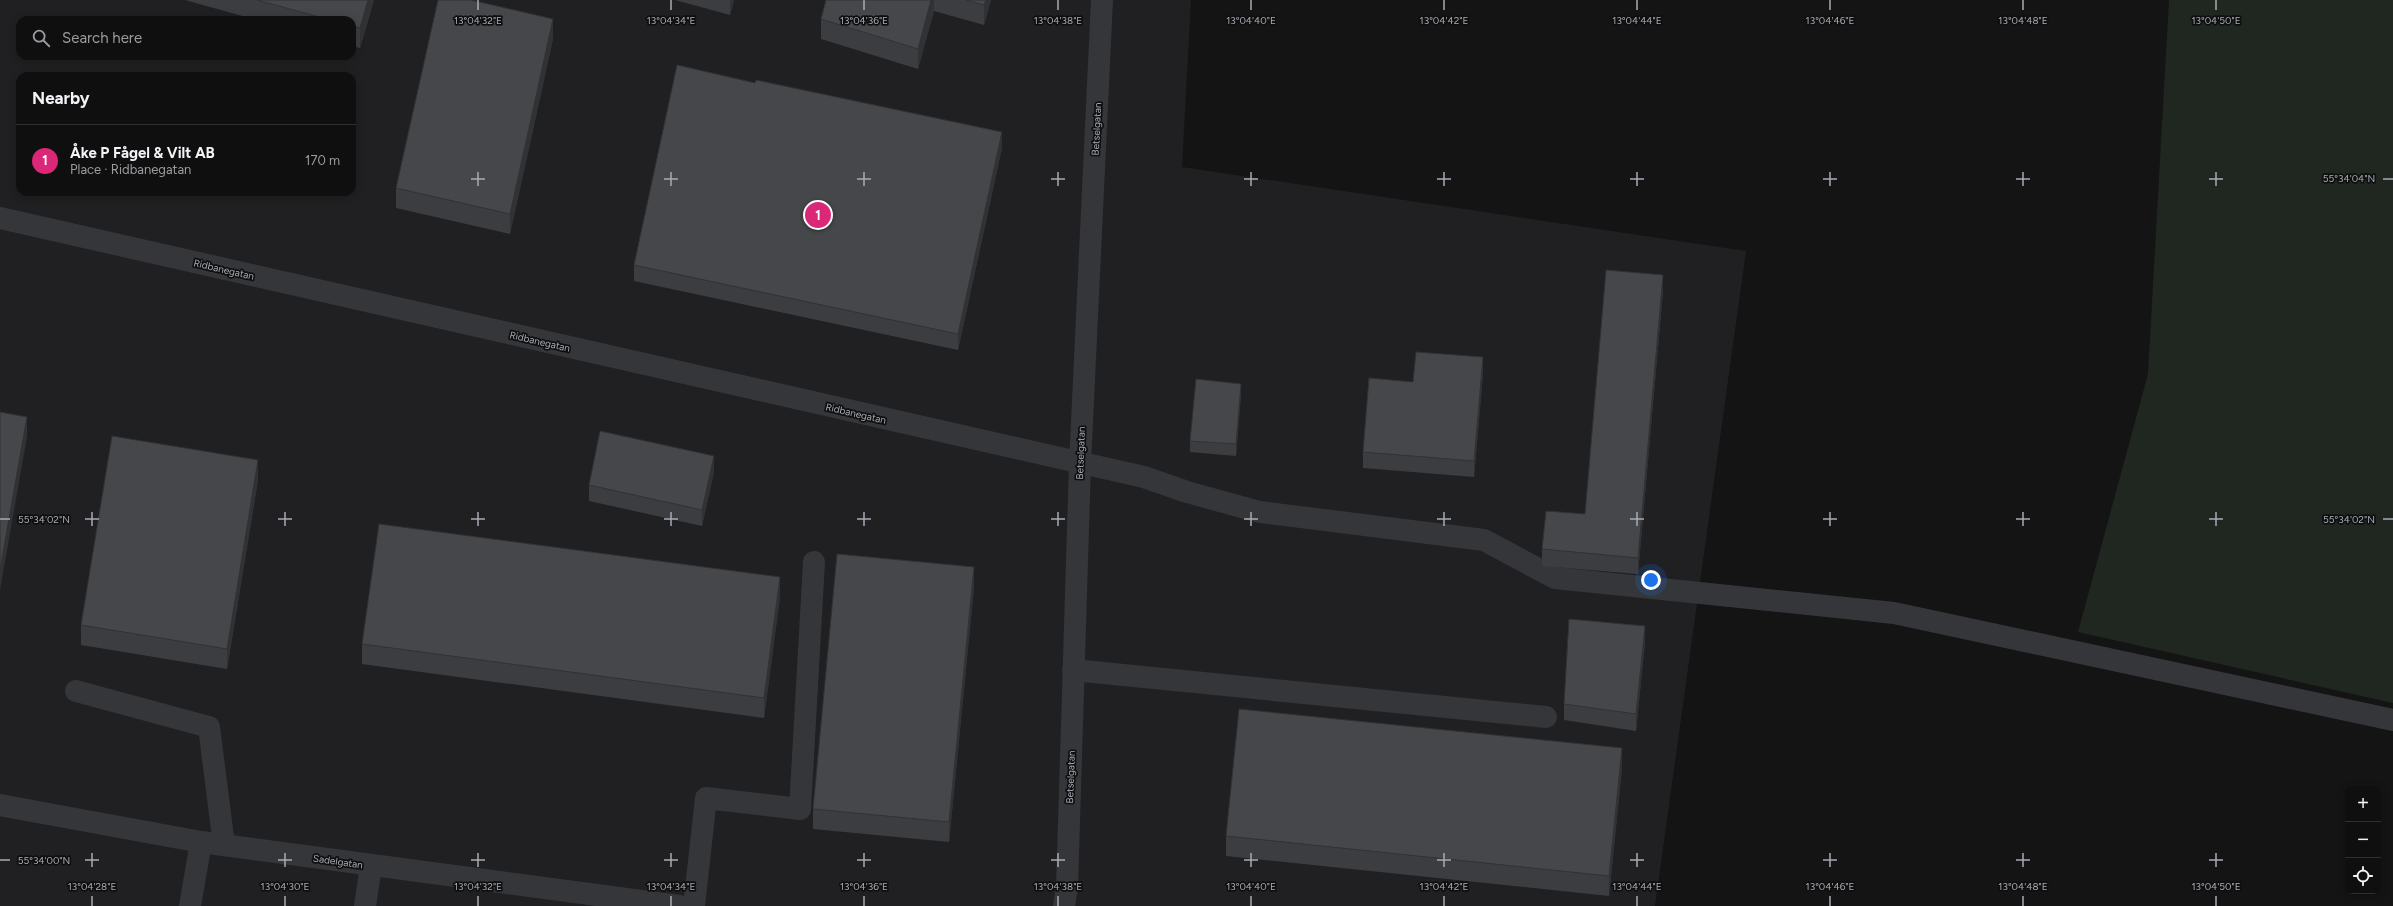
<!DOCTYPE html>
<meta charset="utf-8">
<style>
:root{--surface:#0f0f10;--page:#181819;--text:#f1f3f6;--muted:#9b9c9f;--line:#2f2f30;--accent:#db2777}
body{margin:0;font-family:Figtree,sans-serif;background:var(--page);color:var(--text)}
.controls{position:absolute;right:12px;bottom:12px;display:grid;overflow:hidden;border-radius:8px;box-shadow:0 2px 10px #0003}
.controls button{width:36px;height:36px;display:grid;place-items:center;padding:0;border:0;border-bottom:1px solid var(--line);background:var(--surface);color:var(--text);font:20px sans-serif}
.you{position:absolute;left:1651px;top:580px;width:14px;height:14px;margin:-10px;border:3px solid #fff;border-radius:50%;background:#1a73e8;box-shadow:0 0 0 6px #1a73e833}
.badge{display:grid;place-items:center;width:26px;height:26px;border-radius:50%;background:var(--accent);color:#fff;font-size:13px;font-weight:700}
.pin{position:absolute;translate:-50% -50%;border:2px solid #fff;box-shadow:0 1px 4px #0006}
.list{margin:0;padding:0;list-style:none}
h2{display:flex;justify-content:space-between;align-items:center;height:52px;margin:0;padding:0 16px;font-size:17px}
h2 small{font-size:13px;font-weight:400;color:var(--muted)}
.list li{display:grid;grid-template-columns:26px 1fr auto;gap:12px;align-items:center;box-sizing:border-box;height:72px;padding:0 16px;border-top:1px solid var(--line)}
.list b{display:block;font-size:15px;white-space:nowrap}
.list p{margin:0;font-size:13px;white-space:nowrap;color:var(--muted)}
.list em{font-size:13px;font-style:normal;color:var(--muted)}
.icon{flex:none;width:22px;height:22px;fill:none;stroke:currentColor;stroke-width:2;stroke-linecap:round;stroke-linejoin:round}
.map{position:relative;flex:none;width:2393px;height:906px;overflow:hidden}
.search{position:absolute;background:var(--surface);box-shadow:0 2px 10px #0003;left:16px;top:16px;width:340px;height:44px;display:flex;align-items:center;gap:10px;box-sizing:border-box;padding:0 14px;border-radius:12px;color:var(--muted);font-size:15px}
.panel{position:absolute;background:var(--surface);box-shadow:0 2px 10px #0003;left:16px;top:72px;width:340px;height:124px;border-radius:12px}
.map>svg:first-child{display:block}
.built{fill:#202022;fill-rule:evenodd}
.green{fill:#202721}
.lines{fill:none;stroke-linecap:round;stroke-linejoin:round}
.minor{stroke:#35363a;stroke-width:22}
.wall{fill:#3c3d40}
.shaded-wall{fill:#313234}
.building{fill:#46474a;stroke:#313234}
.ticks{fill:none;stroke:#a7acb4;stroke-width:1.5}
.labels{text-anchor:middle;stroke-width:3.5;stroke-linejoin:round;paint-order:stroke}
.street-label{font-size:10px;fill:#a7acb4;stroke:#0f0f10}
.ticks-label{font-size:10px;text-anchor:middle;fill:#a7acb4;stroke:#0f0f10;stroke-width:3.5;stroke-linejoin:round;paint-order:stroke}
</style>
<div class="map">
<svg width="2393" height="906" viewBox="0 0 2393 906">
<rect width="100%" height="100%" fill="#141415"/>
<path class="built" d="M0 0H1191L1182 167 1746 251 1655 906H0ZM20 20H352V56H20ZM20 76H352V192H20Z"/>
<path class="green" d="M2169 0H2393V703L2078 632 2148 374Z"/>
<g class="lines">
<path class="minor" d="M0 218 1144 477 1187 492 1260 512 1484 540 1555 578 1894 613 2393 720
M1073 670 1546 717
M76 691 209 727 224 845
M0 805 201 842 679 906
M190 906 201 842
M365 906 371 866
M694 906 706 798 800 809 814 562
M1064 906 1067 887 1080 464 1102 0"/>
</g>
<path class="wall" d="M185 0H374L360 48 352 46V20H257Z
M675 0H734L730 15Z
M826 0H991L984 25 934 11 918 69 821 39V19Z
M553 39 510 234 396 208V188Z
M755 83 1002 148 958 350 634 281V265Z
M1663 291 1638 574 1542 566V549L1585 514Z
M1483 374 1474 477 1363 468V452L1413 382Z
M1241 395 1236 456 1190 452V441Z
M714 472 702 526 589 501V485Z
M258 480 227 669 81 645V625Z
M974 587 949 842 813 829V809Z
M780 597 764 718 362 664V644Z
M1645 642 1636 731 1564 720V704Z
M1622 768 1609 896 1226 856V836Z"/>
<path class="shaded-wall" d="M368 0H374L360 48V28Z
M730 0H734L730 15Z
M931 0H934V11L918 69V49Z
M986 0H991L984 25V5Z
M553 19V39L510 234V214Z
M1002 132V148L958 350V334Z
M1663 275V291L1638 574V558Z
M1483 357V374L1474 477V461Z
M1241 384V395L1236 456V444Z
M27 417V437L0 590V570Z
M714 456V472L702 526V510Z
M258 460V480L227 669V649Z
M974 567V587L949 842V822Z
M780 577V597L764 718V698Z
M1645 626V642L1636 731V714Z
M1622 748V768L1609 896V876Z"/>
<path class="building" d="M257 0H368L360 28 352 26V20H330Z
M438 0H471L553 19 510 214 396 188Z
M826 0H931L918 49 821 19Z
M966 0H986L984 5Z
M677 65 755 83 756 80 1002 132 958 334 634 265Z
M1606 270 1663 275 1638 558 1542 549 1546 511 1585 514Z
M1416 352 1483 357 1474 461 1363 452 1369 378 1413 382Z
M1196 379 1241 384 1236 444 1190 441Z
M0 412 27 417 0 570Z
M600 431 714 456 702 510 589 485Z
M112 436 258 460 227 649 81 625Z
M379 524 780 577 764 698 362 644Z
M837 554 974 567 949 822 813 809Z
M1569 619 1645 626 1636 714 1564 704Z
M1239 709 1622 748 1609 876 1226 836Z"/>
<path class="ticks" d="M478 0V10M671 0V10M864 0V10M1058 0V10M1251 0V10M1444 0V10M1637 0V10M1830 0V10M2023 0V10M2216 0V10M478 172V186M671 172V186M864 172V186M1058 172V186M1251 172V186M1444 172V186M1637 172V186M1830 172V186M2023 172V186M2216 172V186M471 179H485M664 179H678M857 179H871M1051 179H1065M1244 179H1258M1437 179H1451M1630 179H1644M1823 179H1837M2016 179H2030M2209 179H2223M2383 179H2393M92 512V526M285 512V526M478 512V526M671 512V526M864 512V526M1058 512V526M1251 512V526M1444 512V526M1637 512V526M1830 512V526M2023 512V526M2216 512V526M0 519H10M85 519H99M278 519H292M471 519H485M664 519H678M857 519H871M1051 519H1065M1244 519H1258M1437 519H1451M1630 519H1644M1823 519H1837M2016 519H2030M2209 519H2223M2383 519H2393M92 853V867M285 853V867M478 853V867M671 853V867M864 853V867M1058 853V867M1251 853V867M1444 853V867M1637 853V867M1830 853V867M2023 853V867M2216 853V867M0 860H10M85 860H99M278 860H292M471 860H485M664 860H678M857 860H871M1051 860H1065M1244 860H1258M1437 860H1451M1630 860H1644M1823 860H1837M2016 860H2030M2209 860H2223M92 896V906M285 896V906M478 896V906M671 896V906M864 896V906M1058 896V906M1251 896V906M1444 896V906M1637 896V906M1830 896V906M2023 896V906M2216 896V906"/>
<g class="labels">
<g class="street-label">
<text transform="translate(1096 129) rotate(-87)" y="4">Betselgatan</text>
<text transform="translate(224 269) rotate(13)" y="4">Ridbanegatan</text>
<text transform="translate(540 341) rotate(13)" y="4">Ridbanegatan</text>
<text transform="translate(856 413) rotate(13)" y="4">Ridbanegatan</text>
<text transform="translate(1080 453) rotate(-88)" y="4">Betselgatan</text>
<text transform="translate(1070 777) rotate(-88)" y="4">Betselgatan</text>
<text transform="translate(338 861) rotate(8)" y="4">Sadelgatan</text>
</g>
</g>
<g class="ticks-label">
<text x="478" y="24">13°04'32"E</text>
<text x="671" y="24">13°04'34"E</text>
<text x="864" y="24">13°04'36"E</text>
<text x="1058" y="24">13°04'38"E</text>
<text x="1251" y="24">13°04'40"E</text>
<text x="1444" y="24">13°04'42"E</text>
<text x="1637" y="24">13°04'44"E</text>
<text x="1830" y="24">13°04'46"E</text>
<text x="2023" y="24">13°04'48"E</text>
<text x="2216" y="24">13°04'50"E</text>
<text x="2349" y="182">55°34'04"N</text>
<text x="44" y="523">55°34'02"N</text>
<text x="2349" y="523">55°34'02"N</text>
<text x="44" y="864">55°34'00"N</text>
<text x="92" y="890">13°04'28"E</text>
<text x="285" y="890">13°04'30"E</text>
<text x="478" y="890">13°04'32"E</text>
<text x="671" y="890">13°04'34"E</text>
<text x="864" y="890">13°04'36"E</text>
<text x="1058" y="890">13°04'38"E</text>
<text x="1251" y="890">13°04'40"E</text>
<text x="1444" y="890">13°04'42"E</text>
<text x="1637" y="890">13°04'44"E</text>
<text x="1830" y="890">13°04'46"E</text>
<text x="2023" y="890">13°04'48"E</text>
<text x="2216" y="890">13°04'50"E</text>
</g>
</svg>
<div class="controls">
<button>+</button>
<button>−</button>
<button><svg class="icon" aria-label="locate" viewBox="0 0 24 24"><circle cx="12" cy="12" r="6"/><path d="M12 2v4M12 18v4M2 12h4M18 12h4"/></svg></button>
</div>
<div class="you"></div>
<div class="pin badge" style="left:818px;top:215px">1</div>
<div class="search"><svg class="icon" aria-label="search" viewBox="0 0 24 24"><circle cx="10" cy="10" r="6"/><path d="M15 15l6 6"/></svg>Search here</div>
<section class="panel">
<h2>Nearby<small></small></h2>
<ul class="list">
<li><span class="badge">1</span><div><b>Åke P Fågel &amp; Vilt AB</b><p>Place · Ridbanegatan</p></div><em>170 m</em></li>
</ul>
</section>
</div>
